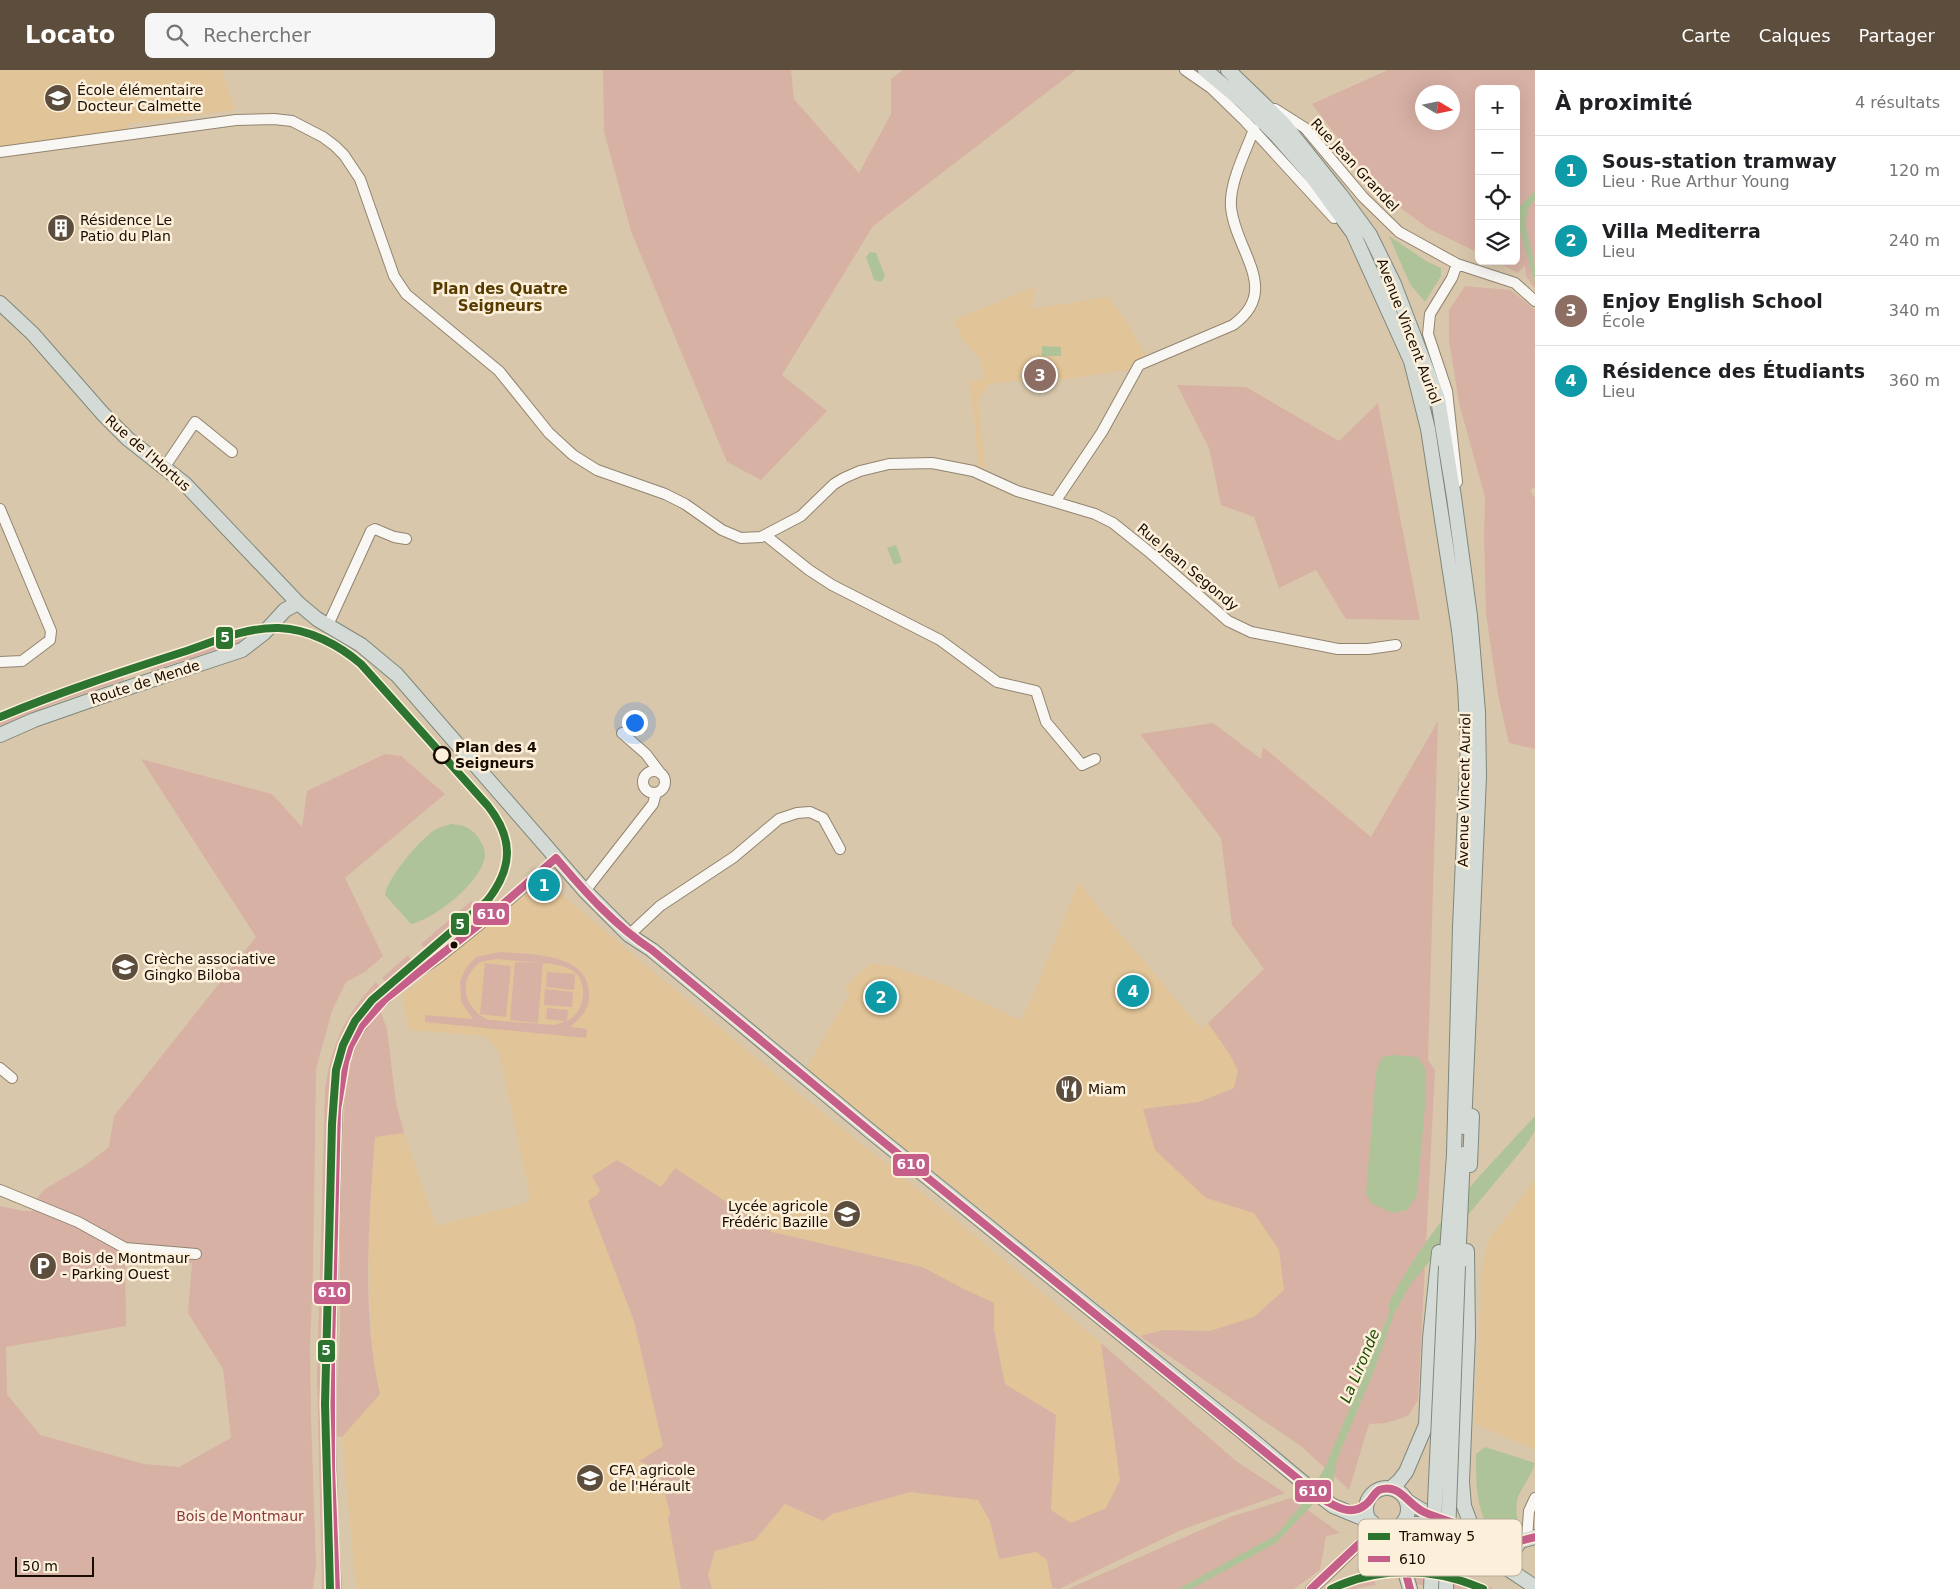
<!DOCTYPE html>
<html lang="fr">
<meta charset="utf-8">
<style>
:root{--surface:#fff;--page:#f6f6f6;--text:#202124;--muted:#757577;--line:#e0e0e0;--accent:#5c4d3c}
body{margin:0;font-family:"DejaVu Sans",sans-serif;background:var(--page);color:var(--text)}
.controls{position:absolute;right:15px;top:15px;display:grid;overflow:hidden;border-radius:8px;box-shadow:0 5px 20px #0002}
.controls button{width:45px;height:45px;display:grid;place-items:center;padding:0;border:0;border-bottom:1px solid var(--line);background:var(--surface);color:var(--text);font:25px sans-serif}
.compass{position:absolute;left:1415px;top:15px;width:45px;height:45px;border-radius:50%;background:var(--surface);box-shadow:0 5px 20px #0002;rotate:100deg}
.scale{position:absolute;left:15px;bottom:12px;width:79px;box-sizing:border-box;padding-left:5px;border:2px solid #180c00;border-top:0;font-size:14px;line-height:18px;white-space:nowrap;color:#180c00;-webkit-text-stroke:4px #fdf0db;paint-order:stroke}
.you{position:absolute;left:634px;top:652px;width:18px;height:18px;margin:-12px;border:4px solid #fff;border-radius:50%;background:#1a73e8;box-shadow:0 0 0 8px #1a73e833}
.badge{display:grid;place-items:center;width:32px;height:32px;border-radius:50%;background:var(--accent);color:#fff;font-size:16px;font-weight:700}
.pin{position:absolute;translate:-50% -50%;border:2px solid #fff;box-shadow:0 1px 5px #0006}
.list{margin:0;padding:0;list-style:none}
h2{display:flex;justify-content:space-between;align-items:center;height:65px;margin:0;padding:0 20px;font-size:21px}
h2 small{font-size:16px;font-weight:400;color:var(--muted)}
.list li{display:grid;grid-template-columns:32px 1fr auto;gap:15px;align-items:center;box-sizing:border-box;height:70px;padding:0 20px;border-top:1px solid var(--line)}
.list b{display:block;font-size:19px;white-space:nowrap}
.list p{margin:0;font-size:16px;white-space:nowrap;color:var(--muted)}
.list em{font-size:16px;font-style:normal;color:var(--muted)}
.icon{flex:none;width:28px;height:28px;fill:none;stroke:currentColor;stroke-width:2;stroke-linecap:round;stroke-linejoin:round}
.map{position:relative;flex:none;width:1535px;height:1519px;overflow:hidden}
header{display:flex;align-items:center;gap:30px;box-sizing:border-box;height:70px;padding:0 25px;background:var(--accent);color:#fff}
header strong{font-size:24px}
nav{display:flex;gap:28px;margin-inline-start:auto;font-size:18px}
.search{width:350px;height:45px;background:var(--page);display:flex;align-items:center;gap:12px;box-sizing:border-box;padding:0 18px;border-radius:8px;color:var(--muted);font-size:19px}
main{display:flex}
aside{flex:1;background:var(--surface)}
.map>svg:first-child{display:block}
.built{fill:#e1c497}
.green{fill:#d8b1a5;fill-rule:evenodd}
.water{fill:#aec498}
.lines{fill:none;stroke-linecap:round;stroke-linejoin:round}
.minor-casing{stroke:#92846f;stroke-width:12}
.major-casing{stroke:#7f877a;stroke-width:16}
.minor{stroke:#f9f7f3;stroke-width:10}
.major{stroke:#d4dbd7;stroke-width:14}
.major-bridge-casing{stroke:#7f877a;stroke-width:16;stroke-linecap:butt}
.major-bridge{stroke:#d4dbd7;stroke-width:14}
.bus-1-casing{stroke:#fdf0db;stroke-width:11}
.bus-1{stroke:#c55e89;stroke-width:8}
.tram-1-casing{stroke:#fdf0db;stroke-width:11}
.tram-1{stroke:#2d7431;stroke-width:8}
.stop-dot{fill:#fdf0db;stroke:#180c00;stroke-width:2.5}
.bus-dot{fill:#180c00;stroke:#fdf0db;stroke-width:2}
.labels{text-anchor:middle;stroke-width:5;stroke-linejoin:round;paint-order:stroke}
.poi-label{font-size:14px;fill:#180c00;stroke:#fdf0db;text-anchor:start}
.street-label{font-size:14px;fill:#180c00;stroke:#fdf0db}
.stop-label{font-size:14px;font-weight:bold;fill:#180c00;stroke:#fdf0db;text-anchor:start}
.park-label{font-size:14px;fill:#8a383f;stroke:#fdf0db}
.neighbourhood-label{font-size:15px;font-weight:bold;fill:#573b01;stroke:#fdf0db}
.water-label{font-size:15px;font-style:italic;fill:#1d4d03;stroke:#fdf0db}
.key{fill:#fdf0db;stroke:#b8ac99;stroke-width:1}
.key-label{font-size:14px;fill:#180c00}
.line-badge{stroke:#fdf0db;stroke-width:2}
.badge-label{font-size:14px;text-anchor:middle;font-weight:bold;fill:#fff}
</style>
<header>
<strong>Locato</strong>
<div class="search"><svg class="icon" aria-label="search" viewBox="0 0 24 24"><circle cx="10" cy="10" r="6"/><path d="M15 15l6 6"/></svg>Rechercher</div>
<nav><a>Carte</a><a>Calques</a><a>Partager</a></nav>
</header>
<main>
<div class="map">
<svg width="1535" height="1519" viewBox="0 0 1535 1519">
<rect width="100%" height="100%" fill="#d9c7ac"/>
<path class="built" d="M2 0H221L236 40 127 54 129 59 0 77V2Z
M1036 216 1031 239 1108 227 1125 250 1147 287 1128 300 1031 314 1024 310 989 314 978 330 985 398 979 397 970 312 984 308V301L979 287 962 269 954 250Z
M544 810 781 1009 983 1172 1101 1273 1120 1410 1106 1438 1071 1453 1051 1440 1056 1345 1005 1314 994 1260V1233L964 1219 922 1197 772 1162 675 1099 662 1117 617 1090 597 1125 588 1131 634 1251 663 1376 639 1391 658 1399 670 1443 668 1449 681 1519H356L342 1367 380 1324 373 1293 368 1174 375 1066 404 1063 436 1156 528 1132 530 1125 499 982 485 966 409 960 402 925Z
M1079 812 1097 836 1201 959 1208 953 1229 983 1239 1001 1234 1018 1199 1032 1143 1039 1206 1128 1254 1143 1279 1180 1284 1220 1254 1247 1210 1261 1163 1260 1140 1266 805 1000 850 923 844 918 870 894 889 895 946 915 1020 950 1031 930Z
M1535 1110V1380L1475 1354 1483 1190 1490 1168Z
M910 1422 978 1430 990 1451 999 1489 1036 1482 1047 1490 1052 1518 712 1519 708 1505 715 1481 755 1470 785 1434 823 1451 832 1444Z"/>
<path class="green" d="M603 0H791L794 29 859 103 891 44V9L903 0H1076L873 156 782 305 827 341 761 410 727 392 631 161 604 61Z
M1388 0H1535V219L1526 206 1525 195 1518 203 1495 191H1516V19H1479V183L1429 159 1379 122 1312 34ZM1422 22H1452V52H1422Z
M1465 216 1511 220 1535 240V417L1530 420 1535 428V679L1509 673 1498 625 1486 544 1484 467 1485 427 1459 333 1449 270V240Z
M1177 315 1246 317 1339 371 1378 333 1420 550 1346 549 1316 500 1279 518 1254 447 1221 435 1209 378Z
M244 561 240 573 151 601 148 592Z
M120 600 124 610 55 633 0 656V643L58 620Z
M1438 651 1428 990 1435 1000 1418 1330 1408 1346 1386 1353 1369 1354 1349 1420 1302 1377 1140 1266 1163 1260 1210 1261 1254 1247 1284 1220 1279 1180 1254 1143 1206 1128 1155 1080 1143 1039 1199 1032 1234 1018 1238 1001 1229 983 1208 953 1264 899 1232 855 1221 768 1140 664 1213 653 1261 689 1263 677 1371 767Z
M385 684 401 686 445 724 345 808 383 886 365 902 346 912 332 941 316 999 313 1203 310 1275 311 1348 316 1495 313 1519H0V1136L23 1141H46L29 1138 45 1119 84 1096 109 1077 114 1046 256 867 141 689 272 724 302 757 307 721ZM125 1190 192 1193 188 1243 223 1299 231 1368 179 1397 144 1394 40 1365 7 1324 6 1277 126 1256Z
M471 831 479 839 428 883 421 874Z
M501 882C530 885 586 882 589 922 590 939 582 947 570 957L587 959 586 968 425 952V945L473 949 461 932 460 911 466 898 476 887ZM497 889 541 893 515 892 510 950 538 953 543 893C553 894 564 895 573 901 590 913 584 943 567 951L568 940 547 938 546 949 566 951 554 955 489 950C466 941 456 912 478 894 483 890 491 890 497 889Z
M408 885 415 895 390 917 382 908Z
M485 893 511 896 506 947 480 944Z
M547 902 575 904 574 920 546 917Z
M376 912 387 924 339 1002 333 1519H322L317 1305 325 1019C332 973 344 947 376 912Z
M545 919 573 922 572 937 544 935Z
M380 940 387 959 396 1033 404 1063 375 1067C369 1151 361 1241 380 1324L342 1367 334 1366 340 1263V1141L345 1022 349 993 362 963Z
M617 1090 661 1117 675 1098 772 1162 922 1197 964 1219 994 1233V1260L1005 1314 1056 1345 1051 1440 1071 1453 1106 1438 1120 1410 1101 1273 1236 1391 1285 1423 1181 1460 1059 1519 1052 1518 1047 1490 1036 1482 999 1489 990 1451 978 1430 910 1422 832 1444 823 1451 785 1434 755 1470 715 1481 708 1505 712 1519H681L668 1449 670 1443 658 1399 639 1391 663 1376 634 1251 588 1131 597 1125 600 1120 592 1106Z
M1291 1428 1340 1463 1326 1466 1320 1500 1294 1519H1068L1230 1447Z
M1412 1499 1473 1509 1494 1519H1447L1415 1514Z
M1370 1502 1376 1515 1355 1519H1322L1334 1512Z"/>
<path class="water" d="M1535 121V130L1528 139 1525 154 1535 196V214L1516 147 1517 139Z
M1389 166 1426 191 1441 198V206L1425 232 1410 214Z
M870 182 876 183 885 206 881 212 874 210 866 187Z
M1042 276 1061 277V286H1042Z
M896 475 902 492 894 495 887 478Z
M451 754C464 755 470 757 478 767 481 772 485 778 485 785 483 811 435 849 411 854L385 825C387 808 419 771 433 761 438 757 446 756 451 754Z
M1395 985 1417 987 1426 999V1025L1417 1126 1407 1140 1393 1143 1372 1134 1366 1124 1376 1002 1382 987Z
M1535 1046V1061L1526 1075 1410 1215 1394 1244 1374 1301 1337 1389 1334 1406V1412L1276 1473 1191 1519H1178L1276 1465 1308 1427 1326 1395 1390 1241 1388 1235C1423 1163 1481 1104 1535 1046Z
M1485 1377 1535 1393C1532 1405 1524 1414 1519 1425 1510 1445 1530 1457 1496 1468 1475 1443 1476 1415 1476 1384Z"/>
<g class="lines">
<g class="minor-casing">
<path id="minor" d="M1185 0 1211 18 1245 51 1334 148
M1275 39 1305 58 1363 127 1399 162 1457 194 1515 213 1535 231
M0 82 236 50 274 49 292 51 323 67 335 76 344 85 360 109 394 206 406 224 499 301 549 363 573 385 597 400 665 424 685 434 722 460 741 468 761 467 801 446 834 414 844 408 860 401 889 394 932 393 973 401 1017 421 1055 432 1102 362 1139 295 1233 255C1282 220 1235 181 1231 137 1229 113 1246 81 1254 59
M164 398 195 352 232 382
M1457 412 1447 321 1428 264 1430 244 1452 208 1457 194
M1055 432 1095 444 1113 453 1148 481 1228 551 1251 562 1338 579H1368L1396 575
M0 439 51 561 50 570 22 591 0 592
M765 465 809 500 832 515 940 570 997 612 1036 621 1046 652 1082 695 1095 689
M328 555 371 461 375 459 394 467 406 469
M622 663 646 684 661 704
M643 712a11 11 0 1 1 22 0a11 11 0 1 1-22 0Z
M585 821 653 734 656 723
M629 865 660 836 734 787 779 749 797 743 810 742 823 748 840 779
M0 998 12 1008
M0 1120 78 1152 125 1178 196 1184
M1527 1468 1529 1441 1535 1428
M336 1519C325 1359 333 1200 337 1040 340 1018 341 997 350 976 362 948 388 924 412 906 422 898 434 892 443 884 481 854 520 822 556 788
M1311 1519 1321 1511 1377 1457"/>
</g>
<g class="major-casing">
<path id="major" d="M1205 0 1241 30 1276 65 1310 104 1353 163 1411 291 1428 359 1459 560 1465 616 1468 673 1460 857 1454 1084 1446 1196
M1228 0 1284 54 1340 124 1370 165 1394 214 1438 329 1454 427 1470 546 1478 642 1479 706 1464 1057
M0 233 33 264 103 344 128 369 185 414 298 533 317 549 361 575 397 605 585 821 629 865 652 880 870 1061 1244 1363 1312 1420 1333 1436 1372 1452
M0 665 34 650 100 627 242 580 264 563 285 540 298 533
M1470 1095 1472 1046
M1467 1181 1468 1265 1462 1412 1464 1436 1476 1468
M1458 1196 1463 1084
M1391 1418 1399 1411 1406 1402 1426 1355 1430 1268 1439 1182
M1366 1439a21 21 0 1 1 42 0a21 21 0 1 1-42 0Z
M1407 1431 1427 1443 1444 1449
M1402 1454H1430L1457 1462 1466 1468 1481 1485 1502 1495 1535 1517
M1383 1459C1398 1476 1404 1497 1410 1519
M1472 1464C1484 1476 1495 1483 1513 1482
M1511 1490 1513 1482 1520 1471 1535 1467"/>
</g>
<use href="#minor" class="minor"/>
<use href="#major" class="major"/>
<g class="major-bridge-casing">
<path id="major-bridge" d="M1431 1519 1446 1196
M1446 1519 1458 1196"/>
</g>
<use href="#major-bridge" class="major-bridge"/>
<g class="bus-1-casing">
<path id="bus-1" d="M336 1519 331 1399V1280L337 1040 345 992 350 976 361 956 385 929 486 849 556 788C585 822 614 855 652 880L870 1061 1324 1430C1337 1437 1351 1446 1365 1435 1371 1431 1373 1424 1379 1420 1399 1413 1406 1432 1422 1441 1433 1447 1446 1449 1458 1455 1481 1467 1484 1481 1513 1482L1520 1471 1535 1467
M1311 1519 1377 1457C1399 1470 1404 1496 1410 1519"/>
</g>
<use href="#bus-1" class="bus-1"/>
<g class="tram-1-casing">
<path id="tram-1" d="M0 647C60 622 121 602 183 582 213 572 246 557 279 558 309 559 339 575 361 594L488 736C514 769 513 798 487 831L372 930 355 951 343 975 336 1000 332 1054 325 1334 330 1519
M1331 1519C1380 1496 1434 1497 1483 1519"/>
</g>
<use href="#tram-1" class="tram-1"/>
</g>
<defs>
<g id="school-disc" transform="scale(1.4375)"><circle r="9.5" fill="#5c4d3c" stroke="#fdf0db"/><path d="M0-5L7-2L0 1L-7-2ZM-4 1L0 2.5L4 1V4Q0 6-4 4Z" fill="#fff"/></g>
<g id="building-disc" transform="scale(1.4375)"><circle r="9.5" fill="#5c4d3c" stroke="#fdf0db"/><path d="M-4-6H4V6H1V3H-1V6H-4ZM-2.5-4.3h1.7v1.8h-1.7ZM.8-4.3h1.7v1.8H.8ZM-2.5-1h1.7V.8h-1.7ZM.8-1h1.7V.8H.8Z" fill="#fff"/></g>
<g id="restaurant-disc" transform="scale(1.4375)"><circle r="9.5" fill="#5c4d3c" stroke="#fdf0db"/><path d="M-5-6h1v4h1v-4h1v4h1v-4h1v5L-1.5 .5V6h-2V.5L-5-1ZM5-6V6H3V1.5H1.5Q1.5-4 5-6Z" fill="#fff"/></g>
<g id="parking-disc" transform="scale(1.4375)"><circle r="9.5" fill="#5c4d3c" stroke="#fdf0db"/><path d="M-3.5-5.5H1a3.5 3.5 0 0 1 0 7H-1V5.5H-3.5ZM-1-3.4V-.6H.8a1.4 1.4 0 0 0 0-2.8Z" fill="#fff"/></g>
<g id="university-disc" transform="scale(1.4375)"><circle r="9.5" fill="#5c4d3c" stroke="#fdf0db"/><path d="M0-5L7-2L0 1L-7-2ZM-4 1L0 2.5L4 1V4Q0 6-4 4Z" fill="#fff"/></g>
</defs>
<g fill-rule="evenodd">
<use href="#school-disc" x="58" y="28"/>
<use href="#building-disc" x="61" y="158"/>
<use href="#school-disc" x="125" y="897"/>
<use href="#restaurant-disc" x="1069" y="1019"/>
<use href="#school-disc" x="847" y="1144"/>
<use href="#parking-disc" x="43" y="1196"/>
<use href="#university-disc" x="590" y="1408"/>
</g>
<circle class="stop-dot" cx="442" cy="685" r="8"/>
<circle class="bus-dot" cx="454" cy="875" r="4.5"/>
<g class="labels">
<g class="poi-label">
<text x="77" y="25">École élémentaire<tspan x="77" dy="16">Docteur Calmette</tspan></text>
<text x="80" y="155">Résidence Le<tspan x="80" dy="16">Patio du Plan</tspan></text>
<text x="144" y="894">Crèche associative<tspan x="144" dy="16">Gingko Biloba</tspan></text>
<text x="1088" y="1024">Miam</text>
<text x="828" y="1141" text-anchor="end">Lycée agricole<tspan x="828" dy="16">Frédéric Bazille</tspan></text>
<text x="62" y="1193">Bois de Montmaur<tspan x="62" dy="16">- Parking Ouest</tspan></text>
<text x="609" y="1405">CFA agricole<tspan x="609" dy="16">de l'Hérault</tspan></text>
</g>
<g class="street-label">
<text transform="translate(1355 95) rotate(47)" y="5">Rue Jean Grandel</text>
<text transform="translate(1409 261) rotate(69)" y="5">Avenue Vincent Auriol</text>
<text transform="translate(148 383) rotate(41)" y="5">Rue de l'Hortus</text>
<text transform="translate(1188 497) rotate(40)" y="5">Rue Jean Segondy</text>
<text transform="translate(145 612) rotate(-18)" y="5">Route de Mende</text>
<text transform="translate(1464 720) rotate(-89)" y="5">Avenue Vincent Auriol</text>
</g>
<g class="stop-label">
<text x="455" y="682">Plan des 4<tspan x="455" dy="16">Seigneurs</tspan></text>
</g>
<g class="park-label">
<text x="240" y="1451">Bois de Montmaur</text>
</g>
<g class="neighbourhood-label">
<text x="500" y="224">Plan des Quatre<tspan x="500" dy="17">Seigneurs</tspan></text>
</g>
<g class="water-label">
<text transform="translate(1360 1296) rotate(-67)" y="5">La Lironde</text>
</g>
</g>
<rect x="1358" y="1449" width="164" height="57" rx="8" class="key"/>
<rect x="1368" y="1463" width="22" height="7" fill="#2d7431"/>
<rect x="1368" y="1486" width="22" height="6" fill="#c55e89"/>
<g class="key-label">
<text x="1399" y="1471">Tramway 5</text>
<text x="1399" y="1494">610</text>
</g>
<g class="line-badge">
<rect x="215" y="556" width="19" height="24" rx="5" fill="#2d7431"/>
<rect x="472" y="832" width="38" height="24" rx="5" fill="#c55e89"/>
<rect x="450" y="842" width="20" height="24" rx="5" fill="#2d7431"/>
<rect x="892" y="1083" width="38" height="24" rx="5" fill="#c55e89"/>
<rect x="313" y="1211" width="38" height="24" rx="5" fill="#c55e89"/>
<rect x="317" y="1269" width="19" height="24" rx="5" fill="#2d7431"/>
<rect x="1294" y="1409" width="38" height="24" rx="5" fill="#c55e89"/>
</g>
<g class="badge-label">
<text x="225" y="572">5</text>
<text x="491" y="849">610</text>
<text x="460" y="859">5</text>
<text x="911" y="1099">610</text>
<text x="332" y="1227">610</text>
<text x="326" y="1285">5</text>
<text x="1313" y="1426">610</text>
</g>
</svg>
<div class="controls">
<button>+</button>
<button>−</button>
<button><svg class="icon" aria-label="locate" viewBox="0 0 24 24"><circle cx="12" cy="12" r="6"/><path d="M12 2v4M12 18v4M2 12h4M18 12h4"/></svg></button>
<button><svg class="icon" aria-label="layers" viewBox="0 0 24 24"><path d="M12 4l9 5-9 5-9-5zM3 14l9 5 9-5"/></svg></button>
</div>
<svg class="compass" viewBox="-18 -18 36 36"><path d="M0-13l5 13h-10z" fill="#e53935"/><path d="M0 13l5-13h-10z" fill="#757577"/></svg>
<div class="scale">50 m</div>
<div class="you"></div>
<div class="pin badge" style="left:544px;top:815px;background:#0f9aa8">1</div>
<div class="pin badge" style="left:881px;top:927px;background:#0f9aa8">2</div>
<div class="pin badge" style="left:1040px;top:305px;background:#8d6e63">3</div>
<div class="pin badge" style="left:1133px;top:921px;background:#0f9aa8">4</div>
</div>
<aside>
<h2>À proximité<small>4 résultats</small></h2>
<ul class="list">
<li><span class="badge" style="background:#0f9aa8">1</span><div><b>Sous-station tramway</b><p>Lieu · Rue Arthur Young</p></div><em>120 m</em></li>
<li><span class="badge" style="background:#0f9aa8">2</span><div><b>Villa Mediterra</b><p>Lieu</p></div><em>240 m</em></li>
<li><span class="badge" style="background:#8d6e63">3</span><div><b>Enjoy English School</b><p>École</p></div><em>340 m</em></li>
<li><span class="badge" style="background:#0f9aa8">4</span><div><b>Résidence des Étudiants</b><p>Lieu</p></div><em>360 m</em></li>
</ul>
</aside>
</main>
